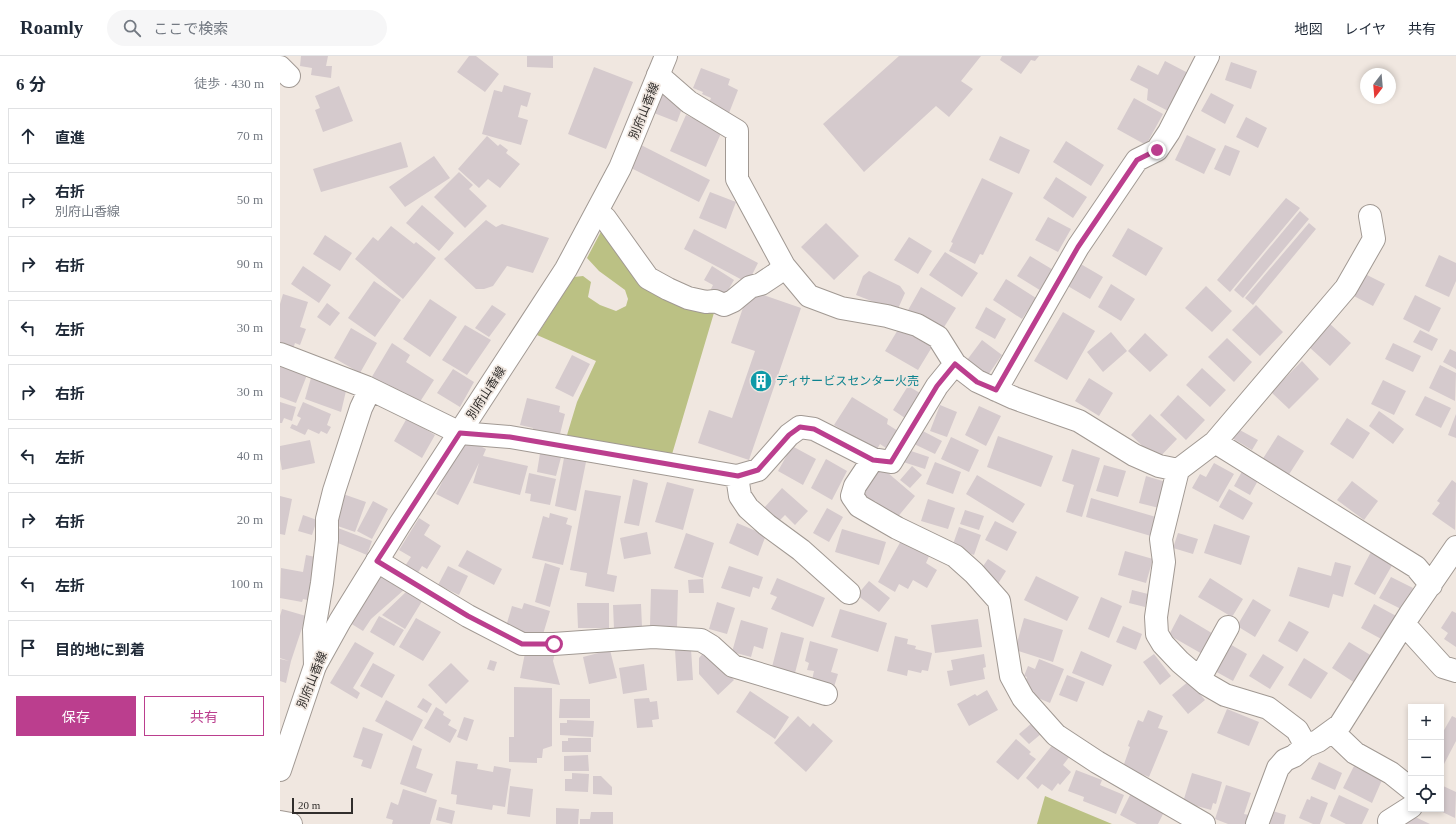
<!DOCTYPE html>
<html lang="ja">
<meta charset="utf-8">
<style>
:root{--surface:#fff;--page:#f6f6f7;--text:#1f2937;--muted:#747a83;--line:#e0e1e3;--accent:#bb3e8e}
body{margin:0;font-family:"Times New Roman","Noto Sans JP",serif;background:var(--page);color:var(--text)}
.controls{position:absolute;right:12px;bottom:12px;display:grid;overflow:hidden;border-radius:0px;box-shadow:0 2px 6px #0003}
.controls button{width:36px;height:36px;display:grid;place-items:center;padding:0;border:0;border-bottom:1px solid var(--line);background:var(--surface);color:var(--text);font:20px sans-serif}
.compass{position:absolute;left:1080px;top:12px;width:36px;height:36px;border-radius:50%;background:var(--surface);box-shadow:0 2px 6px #0003;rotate:196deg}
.scale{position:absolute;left:12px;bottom:10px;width:61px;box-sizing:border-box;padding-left:4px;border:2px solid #312e2c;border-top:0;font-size:11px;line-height:14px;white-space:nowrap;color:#312e2c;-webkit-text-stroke:3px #f0e7e0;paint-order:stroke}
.stop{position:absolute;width:12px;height:12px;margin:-9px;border:3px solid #bb3e8e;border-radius:50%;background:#fff}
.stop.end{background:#bb3e8e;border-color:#fff;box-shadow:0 1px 4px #0008}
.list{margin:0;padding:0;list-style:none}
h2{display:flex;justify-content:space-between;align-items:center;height:52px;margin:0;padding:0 16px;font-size:17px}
h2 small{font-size:13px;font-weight:400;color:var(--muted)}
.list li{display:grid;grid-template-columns:26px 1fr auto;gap:12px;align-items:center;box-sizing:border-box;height:56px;margin:0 8px 8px;padding:0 8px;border:1px solid var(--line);border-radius:0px}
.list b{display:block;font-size:15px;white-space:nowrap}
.list p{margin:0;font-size:13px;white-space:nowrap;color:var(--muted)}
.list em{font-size:13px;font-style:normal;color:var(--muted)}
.actions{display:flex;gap:8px;padding:12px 16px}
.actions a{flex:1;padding:9px 0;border:1px solid var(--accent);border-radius:0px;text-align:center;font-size:14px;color:var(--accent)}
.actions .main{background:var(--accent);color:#fff}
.icon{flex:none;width:22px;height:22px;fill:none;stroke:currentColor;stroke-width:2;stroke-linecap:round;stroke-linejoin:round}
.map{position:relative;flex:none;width:1176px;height:768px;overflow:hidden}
header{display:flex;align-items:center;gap:24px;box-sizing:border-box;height:56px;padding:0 20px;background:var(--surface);border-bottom:1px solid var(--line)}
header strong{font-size:19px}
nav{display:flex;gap:22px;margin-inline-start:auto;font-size:14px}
.search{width:280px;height:36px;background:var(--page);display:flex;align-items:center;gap:10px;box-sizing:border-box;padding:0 14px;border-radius:22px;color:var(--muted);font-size:15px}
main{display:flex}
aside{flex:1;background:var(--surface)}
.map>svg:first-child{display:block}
.green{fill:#bbc184}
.building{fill:#d5cacd}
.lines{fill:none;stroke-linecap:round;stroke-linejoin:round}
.minor-casing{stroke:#a19993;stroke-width:24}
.major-casing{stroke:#a19993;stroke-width:24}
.minor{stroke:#fff;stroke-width:22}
.major{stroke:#fff;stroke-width:22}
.route{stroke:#bb3e8e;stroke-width:5}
.labels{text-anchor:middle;stroke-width:3.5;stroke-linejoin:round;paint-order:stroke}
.street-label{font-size:12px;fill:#312e2c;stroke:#f0e7e0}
.culture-label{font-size:12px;fill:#0d838f;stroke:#f0e7e0;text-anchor:start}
</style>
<header>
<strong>Roamly</strong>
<div class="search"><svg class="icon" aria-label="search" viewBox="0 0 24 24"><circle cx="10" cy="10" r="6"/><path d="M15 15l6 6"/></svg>ここで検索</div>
<nav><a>地図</a><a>レイヤ</a><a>共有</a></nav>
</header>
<main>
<aside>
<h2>6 分<small>徒歩 · 430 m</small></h2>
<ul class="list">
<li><svg class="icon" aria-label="ahead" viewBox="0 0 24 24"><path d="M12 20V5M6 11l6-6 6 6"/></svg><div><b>直進</b></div><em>70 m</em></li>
<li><svg class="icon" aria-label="right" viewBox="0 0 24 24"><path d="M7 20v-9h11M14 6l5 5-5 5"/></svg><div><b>右折</b><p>別府山香線</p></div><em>50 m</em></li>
<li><svg class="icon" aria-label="right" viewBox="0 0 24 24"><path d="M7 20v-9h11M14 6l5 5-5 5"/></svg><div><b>右折</b></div><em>90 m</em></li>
<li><svg class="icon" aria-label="left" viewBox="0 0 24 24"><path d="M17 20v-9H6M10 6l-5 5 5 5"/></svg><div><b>左折</b></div><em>30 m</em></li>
<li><svg class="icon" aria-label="right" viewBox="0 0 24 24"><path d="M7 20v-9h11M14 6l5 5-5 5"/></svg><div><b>右折</b></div><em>30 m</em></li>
<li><svg class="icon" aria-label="left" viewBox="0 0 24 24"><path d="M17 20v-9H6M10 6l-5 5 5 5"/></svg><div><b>左折</b></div><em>40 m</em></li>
<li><svg class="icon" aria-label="right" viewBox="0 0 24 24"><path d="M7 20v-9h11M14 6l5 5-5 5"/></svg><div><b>右折</b></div><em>20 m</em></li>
<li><svg class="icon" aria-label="left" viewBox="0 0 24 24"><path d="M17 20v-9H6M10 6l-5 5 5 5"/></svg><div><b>左折</b></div><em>100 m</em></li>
<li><svg class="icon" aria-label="arrive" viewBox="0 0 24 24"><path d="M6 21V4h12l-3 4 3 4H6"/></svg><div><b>目的地に到着</b></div></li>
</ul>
<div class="actions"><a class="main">保存</a><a>共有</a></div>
</aside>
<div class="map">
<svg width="1176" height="768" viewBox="0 0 1176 768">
<rect width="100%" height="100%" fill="#f0e7e0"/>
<path class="green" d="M325 168 369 230 436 250 390 405 287 379 297 346 316 305 257 279 294 221 303 220 311 226 308 241 320 249 336 255 346 250 348 243 345 234 319 215 307 202Z
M765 740 832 768H757Z"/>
<path class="building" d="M21 0H48L46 10H52L51 22 31 19 32 12 20 10Z
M189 0H196L219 18 205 36 177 16Z
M247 0H273V12L247 11Z
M619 0H701L681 25 693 33 669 61 656 50 584 116 543 68Z
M722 0H759L755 5 751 4 741 18 720 4Z
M885 5 910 18 890 56 867 44 868 33 850 24 858 9 878 19Z
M951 6 977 15 971 33 945 24Z
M314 11 353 26 326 93 288 78Z
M421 12 450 23 448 29 458 34 449 57 428 49 431 42 422 38 423 36 413 32Z
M224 29 251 37 247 51 241 49 238 61 248 64 241 89 202 78 214 34 222 36Z
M59 30 73 65 43 76 35 54 40 52 35 40Z
M382 36 404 47 397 66 374 57Z
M931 37 954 49 945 68 921 55Z
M854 42 883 58 866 89 837 73Z
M406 59 442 75 426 111 390 95Z
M966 61 987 72 978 92 956 81Z
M907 79 936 93 924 118 895 104Z
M207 80 218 90 220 88 228 94 226 97 240 108 220 132 208 123 199 132 178 113Z
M720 80 750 94 739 118 709 104Z
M786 85 824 109 811 130 773 106Z
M121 86 128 111 41 136 33 113Z
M361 89 430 124 419 146 349 111Z
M945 89 960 95 950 120 934 113Z
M154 100 170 122 125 151 109 131Z
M179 116 193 129 189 133 207 150 185 172 154 141Z
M776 121 807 141 793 162 763 142Z
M702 122 733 137 703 199 700 198 695 208 669 195 673 187 671 186Z
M430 136 456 146 446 173 419 162Z
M1006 142 1020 152 950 236 937 224Z
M142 149 174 177 159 195 126 167Z
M1020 155 1029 163 963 242 954 234Z
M768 161 791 173 778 196 755 184Z
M206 164 216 171 222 168 269 182 253 217 227 210 213 230 204 233H196L164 203Z
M546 167 579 200 554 224 521 191Z
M1029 167 1036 173 973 249 965 242Z
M111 170 134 188 136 186 156 202 123 243 75 203 93 181 98 185Z
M848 172 883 192 866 220 832 200Z
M414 173 478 207 468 227 404 193Z
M45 179 72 197 60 215 33 198Z
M629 181 652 195 638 218 614 204Z
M665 196 698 217 682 241 649 219Z
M1159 199 1176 207V225L1169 241 1145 230Z
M750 200 775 215 763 236 737 220Z
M799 207 823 221 810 243 786 229Z
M23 210 51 229 39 247 11 228Z
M432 210 454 224 443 243 430 235 433 229 424 224Z
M589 215 620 230 625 237 617 255 576 239 583 220Z
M1081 216 1105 228 1093 250 1070 238Z
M726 223 756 242 742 263 713 244Z
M94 225 121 244 95 281 68 262Z
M831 228 855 243 841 265 818 251Z
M926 230 952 255 932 276 905 252Z
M641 231 676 252 661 276 627 256Z
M469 234 521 252 469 404 418 387 429 354 452 362 475 295 451 287Z
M3 238 28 246 20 271 26 273 20 289 15 287 13 293 0 289V248Z
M1135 239 1161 252 1149 276 1123 263Z
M150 243 177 261 150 301 123 283Z
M47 247 60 257 50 270 37 261Z
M212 249 226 258 209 281 195 272Z
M976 249 1003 276 980 300 952 274Z
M706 251 726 263 715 283 695 272Z
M783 256 815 275 787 324 754 305Z
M1049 267 1071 287 1050 310 1028 290Z
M185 269 211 284 187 319 162 304Z
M71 272 97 287 80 317 54 302Z
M619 272 652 291 638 314 605 295Z
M1140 274 1158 283 1152 295 1133 286Z
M831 276 847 295 823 316 807 296Z
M865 277 888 299 870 316 848 295Z
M947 282 972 306 954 326 928 301Z
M702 284 722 299 708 319 687 304Z
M112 287 130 299 126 306 154 324 136 352 90 324Z
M1113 287 1141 300 1133 316 1105 303Z
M1170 293 1176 296V313L1163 306Z
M292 299 310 308 293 341 275 332Z
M1022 305 1039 323 1009 353 991 336Z
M0 308 27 319 16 347 0 341Z
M1160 309 1176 317 1175 345 1149 332Z
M922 312 946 334 930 351 906 329Z
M173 313 194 326 180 351 157 337Z
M33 315 47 320 45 328 66 335 61 356 25 343Z
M809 322 833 337 819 360 795 345Z
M1103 324 1126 335 1114 359 1091 348Z
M628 330 640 337 625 362 613 354Z
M898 339 925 364 906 384 880 359Z
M1145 340 1171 352 1161 372 1135 359Z
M572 341 608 363 607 368 618 375 606 392 600 388 596 395 554 369Z
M247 342 280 350 279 356 285 358 279 382 254 376 253 372 240 369Z
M0 346 16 351 12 365 4 362 2 367H0Z
M23 346 51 358 47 369 51 371 47 378 41 375 39 378 28 373 25 379 10 372 12 368 17 370 21 362 17 360Z
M660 349 677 356 667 381 650 375Z
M699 350 721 360 706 390 685 379Z
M1099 355 1124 373 1113 388 1089 370Z
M870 358 897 383 877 404 851 379Z
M1176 358V382L1168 379Z
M127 362 155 379 142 402 114 385Z
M1067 362 1090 377 1073 403 1050 388Z
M639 373 662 385 655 398 632 387Z
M958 373 978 384 972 394 952 382Z
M998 379 1024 395 1008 420 982 404Z
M718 380 773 400 761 431 707 411Z
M671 381 699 394 689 416 661 403Z
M184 382 206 393 203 400 248 410 240 439 193 427 199 407 178 449 156 438Z
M30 384 35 407 2 414 0 403V390Z
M512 390 536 403 523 429 498 415Z
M261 391 283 394 276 420 257 416Z
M625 393 649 401 645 413 620 405Z
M792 393 820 402 802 461 786 456 794 429 782 425Z
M284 402 306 406 296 455 275 450Z
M546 403 567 415 552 444 531 432Z
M655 406 681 416 673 438 646 428Z
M934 407 954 418 938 446 912 432 920 418 926 421Z
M824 409 846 415 838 441 816 435Z
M632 410 642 419 630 432 620 424Z
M965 410 981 419 970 439 954 430Z
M601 411 635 440 616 463 595 445 592 448 579 437Z
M249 417 276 423 270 449 250 445 251 438 245 437Z
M697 419 745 448 733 467 686 438Z
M866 420 886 426 879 452 859 447Z
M353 423 368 427 359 470 344 467Z
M1172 424 1176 427 1175 474 1152 458 1160 447 1157 445Z
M1072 425 1098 445 1084 464 1057 444Z
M387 426 414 433 403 474 375 466Z
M502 432 528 455 515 469 505 459 498 466 484 452Z
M949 433 973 447 963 464 939 451Z
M305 434 341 440 327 518 337 520 334 536 305 530 307 517 290 514Z
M63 438 86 446 75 476 49 467Z
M0 440 12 443 5 479 0 478Z
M811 442 876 461 871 480 806 461Z
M648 443 675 452 668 473 641 465Z
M93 445 108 453 92 483 77 475Z
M547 452 563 461 549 486 533 477Z
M685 454 704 460 699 474 680 468Z
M270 457 288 462 286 468 292 470 283 509 252 502 263 460 269 462Z
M23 459 37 464 32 479 18 475Z
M139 462 150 469 144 479 161 490 147 513 142 510 137 518 125 510 131 501 119 494Z
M715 465 737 476 727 495 705 484Z
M457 467 486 479 478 500 449 487Z
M934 468 970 480 961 509 924 497Z
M679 471 701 479 694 499 672 491Z
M58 472 92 485 87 499 53 485Z
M562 473 606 486 599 509 555 496Z
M367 476 371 498 344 503 340 482Z
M406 477 434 487 423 522 394 512Z
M898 477 918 483 913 498 893 492Z
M622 483 650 498 646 507 657 514 647 532 633 524 628 533 619 528 615 536 598 526Z
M187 494 222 513 214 529 178 510Z
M1092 494 1114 506 1095 539 1074 528Z
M845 495 873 503 866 527 838 519Z
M26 499 40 502 32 545 23 543 22 546 0 542 1 512 23 516Z
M708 503 726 515 716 531 697 519Z
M1055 506 1071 510 1063 541 1053 538 1049 552 1009 540 1018 511 1051 520Z
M265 507 280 512 270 551 255 546Z
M168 510 188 520 179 539 158 529Z
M449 510 483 521 479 533 473 531 470 541 441 532Z
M100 518 125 533 91 563 83 575 70 567Z
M756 520 799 541 787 565 744 544Z
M1111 521 1133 532 1123 554 1099 542Z
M497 522 545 542 533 571 491 553 497 541 490 538Z
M930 522 963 543 952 561 918 541Z
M423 523 424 537H409L408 524Z
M589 525 610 542 599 556 577 539Z
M129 533 144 542 125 573 102 559Z
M371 533 398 534 397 571 370 570Z
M852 534 868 538 865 551 849 547Z
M821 541 842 550 829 582 808 573Z
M973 543 991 554 975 581 957 570Z
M437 546 455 552 447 578 429 573Z
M244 547 270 555 261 585 225 574 232 550 242 553Z
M297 547H329V572H298Z
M361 548 362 571 334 573 333 549Z
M1094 548 1118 561 1105 585 1081 572Z
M2 553 26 560 11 605 6 627 0 625V603L9 605 0 602V560Z
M560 553 607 567 598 596 551 581Z
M1172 555 1176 557V591L1164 583 1168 577 1161 572Z
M900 558 935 579 924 599 889 579Z
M99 560 124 574 114 590 90 576Z
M136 562 161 576 143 605 119 591Z
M744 562 783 574 773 606 735 594Z
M698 563 702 591 655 597 651 569Z
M461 564 488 572 483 593 474 590 471 601 452 596Z
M1009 565 1029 576 1017 596 998 585Z
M843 570 862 578 856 594 836 586Z
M501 576 524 582 515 617 492 611Z
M615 580 628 583 627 588 636 590 635 593 652 597 648 615 642 614 641 617 628 614 627 620 607 615Z
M530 585 558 593 551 616 558 618 554 631 532 624 534 615 527 614 529 607 525 605Z
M75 586 94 597 73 632 80 637 77 643 50 627Z
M1069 586 1092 600 1075 627 1052 612Z
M948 587 967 598 953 625 933 614Z
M246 592 275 597 273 605 280 629 240 622Z
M411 593 413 624 397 625 395 594Z
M330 594 337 622 309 628 303 601Z
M426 594 454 624 438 639 419 618V602Z
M801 595 832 609 823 630 792 617Z
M704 598 706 611 703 612 705 623 670 630 667 615 673 614 671 604Z
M874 598 891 620 880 629 863 606Z
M983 598 1004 611 990 633 969 620Z
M1024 602 1048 617 1031 643 1008 629Z
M759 603 784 613 770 647 741 635 747 621 744 620 748 610 755 613Z
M210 604 217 606 214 615 207 613Z
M93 607 115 619 102 642 80 630Z
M171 607 189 625 166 648 148 629Z
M364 608 367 634 343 638 339 612Z
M787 619 805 626 797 646 779 639Z
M909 625 925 644 908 658 892 639Z
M234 631 272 632V690L263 693 262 702H257V707L229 706V681H234Z
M707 634 718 654 689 670 677 648 695 638 697 640Z
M470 635 509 661 495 683 456 656Z
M143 642 152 648 147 657 137 651Z
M369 642 370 646 377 645 379 663 372 664 373 671 357 672 354 643Z
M280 643H310V662H279Z
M106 644 143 664 132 685 95 665Z
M156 651 164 656 163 659 171 664 168 669 177 674 170 687 144 672Z
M947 653 979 666 969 690 937 677Z
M868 654 883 660 878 672 888 675 869 721 843 711 850 691 848 690 858 664 863 666Z
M518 660 530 671 533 667 553 685 526 716 494 687Z
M1172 660 1176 662V685L1163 710 1161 709V675L1163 676Z
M184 661 194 664 187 685 177 681Z
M287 664 314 665 313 681 280 679V667H287Z
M752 667 761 678 749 688 739 678Z
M83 671 103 678 91 713 81 710 83 704 73 701Z
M288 682H311V696H282V685H288Z
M736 683 751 696 749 698 756 703 738 724 716 706Z
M774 687 790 700 783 709 791 716 780 729 778 727 772 735 762 728 758 733 746 722Z
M133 689 142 693 136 712 153 718 146 737 120 728Z
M308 699 309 715H284V700Z
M176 705 198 708 197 713 213 716 214 710 231 713 225 751 213 749 212 754 176 748 177 739 171 738Z
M1039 706 1062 717 1055 734 1031 723Z
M1074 710 1102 724 1092 747 1063 732Z
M796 714 822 724 820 729 844 739 836 758 803 745 804 741 788 735Z
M292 717 309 718 308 736 285 735V723H292Z
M912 717 942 726 936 748 933 747 931 754 903 746Z
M313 720H321L332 731V739L313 738Z
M946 729 971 737 964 758 969 759 966 768H948L935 763Z
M1161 729 1176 736 1175 762 1156 753H1161Z
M230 730 253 733 250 761 227 758Z
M123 733 157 744 150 768H112L113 764 106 762 111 746 118 749Z
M851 737 885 754 878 768H857L840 759Z
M1059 739 1089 753 1082 768H1066L1050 760Z
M1031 740 1048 747 1040 768H1033L1019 762 1027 743 1030 744Z
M159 751 175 755 172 768 156 764Z
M276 752 299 753 298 768H276Z
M989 754 1006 759 1004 768H985Z
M311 756H333V768H300V763H310Z
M1131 759 1150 768H1126Z"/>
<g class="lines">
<g class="minor-casing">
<path id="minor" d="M0 11 9 20
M378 19 409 46 457 75V123L504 210 529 240 561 252 607 260 637 269 658 281 675 308 697 325 734 342 799 365 854 399 879 410 898 414 935 386 1136 511 1151 529
M317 156 325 162 368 222 388 233 408 242 426 246 435 245 444 249 453 245 470 231 481 228 496 218 504 210
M0 298 86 331 180 377 230 381 457 420 478 414 509 379 520 371 534 373 593 403 611 406 657 330 675 308
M716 334 798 191 857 104 877 94 889 76 928 0
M935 386 1066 232 1094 183 1090 160
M593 403 575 430 572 440 579 450 617 472 675 500 694 517 719 545 731 620 743 642 776 679 817 706 924 768
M898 414 881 483 884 506 876 561 877 578 883 588 900 606 926 628 945 639 988 652 1017 674 1026 690
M457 420 460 440 468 452 487 469 521 494 569 537
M97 505 188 560 242 588H274L373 581 421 584 431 590 453 610 546 638
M1124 568 1163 611 1176 615
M35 610 34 574 42 527 47 484V463L54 435 81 352 90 333
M920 622 948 571
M1052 675 1075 697 1111 717 1131 733
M1109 765 1131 751
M0 766 11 768
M977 768 998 712 1005 704 1014 700 1026 690 1038 685 1060 669 1130 558 1176 491"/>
</g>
<g class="major-casing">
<path id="major" d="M0 714 35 610 60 565 120 468 286 213 340 112 386 0"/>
</g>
<use href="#minor" class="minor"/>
<use href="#major" class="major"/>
</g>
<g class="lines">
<path class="route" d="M274 588H242L188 560 97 505 180 377 230 381 458 420 478 414 509 379 520 371 534 373 593 404 611 406 657 330 675 308 697 326 716 334 798 191 857 104 877 94"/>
</g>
<defs>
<g id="building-disc" transform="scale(1.15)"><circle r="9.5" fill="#0f9aa8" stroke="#f0e7e0"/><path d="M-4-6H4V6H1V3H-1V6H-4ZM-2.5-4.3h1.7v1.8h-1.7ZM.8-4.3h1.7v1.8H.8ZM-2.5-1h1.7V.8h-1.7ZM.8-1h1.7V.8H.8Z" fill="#fff"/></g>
</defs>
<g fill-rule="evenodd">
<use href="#building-disc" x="481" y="325"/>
</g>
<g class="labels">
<g class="street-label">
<text transform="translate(364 55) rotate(-68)" y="4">別府山香線</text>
<text transform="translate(206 337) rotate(-57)" y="4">別府山香線</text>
<text transform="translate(32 624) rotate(-68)" y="4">別府山香線</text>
</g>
<g class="culture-label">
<text x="496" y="329">ディサービスセンター火売</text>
</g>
</g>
</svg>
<div class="controls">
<button>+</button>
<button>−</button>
<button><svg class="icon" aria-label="locate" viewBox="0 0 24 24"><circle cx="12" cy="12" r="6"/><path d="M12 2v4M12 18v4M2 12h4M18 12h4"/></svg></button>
</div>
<svg class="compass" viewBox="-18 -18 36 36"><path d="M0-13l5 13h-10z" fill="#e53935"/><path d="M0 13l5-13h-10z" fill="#747a83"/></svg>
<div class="scale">20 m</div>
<div class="stop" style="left:274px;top:588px"></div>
<div class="stop end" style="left:877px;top:94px"></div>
</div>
</main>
